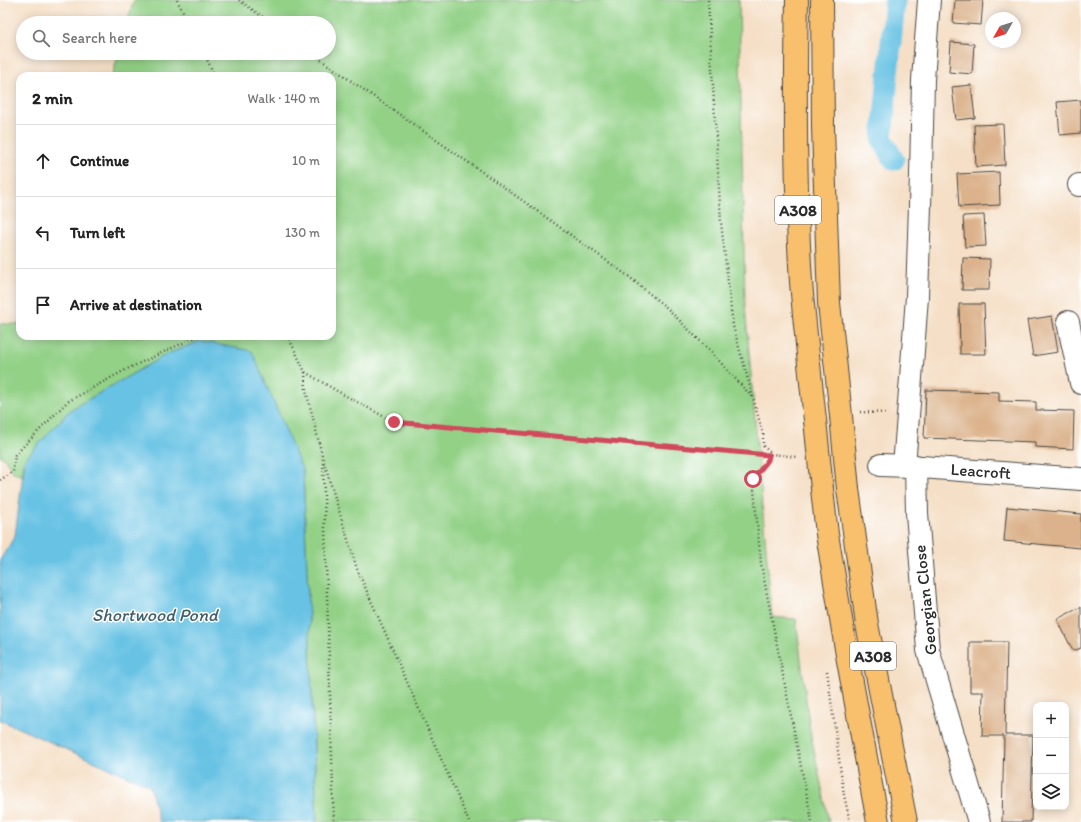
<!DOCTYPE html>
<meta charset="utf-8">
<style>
:root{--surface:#fff;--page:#f2f2f2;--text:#222;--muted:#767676;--line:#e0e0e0}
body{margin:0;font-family:Itim,sans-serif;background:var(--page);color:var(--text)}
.controls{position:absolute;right:12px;bottom:12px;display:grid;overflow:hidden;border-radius:8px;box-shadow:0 2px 10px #0003}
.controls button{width:36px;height:36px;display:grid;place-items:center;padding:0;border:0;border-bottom:1px solid var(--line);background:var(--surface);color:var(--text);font:20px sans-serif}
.compass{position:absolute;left:985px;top:12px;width:36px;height:36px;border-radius:50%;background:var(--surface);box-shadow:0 2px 10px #0003;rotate:231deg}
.stop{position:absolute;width:12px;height:12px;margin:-9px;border:3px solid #d1495b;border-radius:50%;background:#fff}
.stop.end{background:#d1495b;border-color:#fff;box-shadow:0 1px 4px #0008}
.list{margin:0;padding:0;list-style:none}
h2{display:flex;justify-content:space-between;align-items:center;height:52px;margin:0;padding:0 16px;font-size:17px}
h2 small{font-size:13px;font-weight:400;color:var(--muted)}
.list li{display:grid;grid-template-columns:26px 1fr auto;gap:12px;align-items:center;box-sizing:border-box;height:72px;padding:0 16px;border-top:1px solid var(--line)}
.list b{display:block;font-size:15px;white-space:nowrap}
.list em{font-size:13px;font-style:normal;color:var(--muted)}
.icon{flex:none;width:22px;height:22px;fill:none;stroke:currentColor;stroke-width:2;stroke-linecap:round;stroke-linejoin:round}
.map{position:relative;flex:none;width:1081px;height:822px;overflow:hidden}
.search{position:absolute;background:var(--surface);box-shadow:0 2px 10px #0003;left:16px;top:16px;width:320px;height:44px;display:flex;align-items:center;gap:10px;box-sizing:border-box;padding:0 14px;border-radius:22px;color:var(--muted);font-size:15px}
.panel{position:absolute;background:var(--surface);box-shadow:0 2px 10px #0003;left:16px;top:72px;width:320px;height:268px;border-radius:12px}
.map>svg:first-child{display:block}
.green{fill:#93d187;stroke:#5f7e59}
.water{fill:#67c2e4;stroke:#497688}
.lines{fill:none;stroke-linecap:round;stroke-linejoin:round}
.canal{stroke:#67c2e4;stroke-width:21}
.building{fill:#dbb28b}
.minor-casing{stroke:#494642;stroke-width:24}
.highway-casing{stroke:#494642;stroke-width:24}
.path{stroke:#494642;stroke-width:2.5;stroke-dasharray:1 3;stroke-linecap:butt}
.minor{stroke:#fff;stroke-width:22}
.highway{stroke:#f8bf6c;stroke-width:22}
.highway-bridge-casing{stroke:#494642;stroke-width:24;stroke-linecap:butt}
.highway-bridge{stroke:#f8bf6c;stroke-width:22}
.route{stroke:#d1495b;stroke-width:5}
.labels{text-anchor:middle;stroke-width:3;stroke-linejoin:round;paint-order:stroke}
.shield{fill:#fff;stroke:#6b6b6b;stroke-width:1}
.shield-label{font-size:16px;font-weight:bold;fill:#2b2b2b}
.street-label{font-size:17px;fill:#2b2b2b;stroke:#fff}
.water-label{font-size:18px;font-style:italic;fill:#40606c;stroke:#fff}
</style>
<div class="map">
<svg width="1081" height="822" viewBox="0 0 1081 822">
<rect width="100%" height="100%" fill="#fff"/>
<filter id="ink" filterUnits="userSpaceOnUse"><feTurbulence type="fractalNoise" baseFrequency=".025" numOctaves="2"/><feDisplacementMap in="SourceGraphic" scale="8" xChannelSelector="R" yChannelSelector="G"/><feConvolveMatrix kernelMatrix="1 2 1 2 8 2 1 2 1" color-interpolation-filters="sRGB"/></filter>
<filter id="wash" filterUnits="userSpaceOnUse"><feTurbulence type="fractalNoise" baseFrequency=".012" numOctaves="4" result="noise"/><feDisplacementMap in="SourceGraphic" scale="16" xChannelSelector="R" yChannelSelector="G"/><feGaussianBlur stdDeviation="0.9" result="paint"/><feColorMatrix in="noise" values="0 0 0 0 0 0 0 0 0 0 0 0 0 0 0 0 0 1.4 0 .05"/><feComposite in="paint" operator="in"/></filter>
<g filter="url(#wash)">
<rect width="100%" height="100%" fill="#f5dfc6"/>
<path class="green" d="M134 0H739L745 305 772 617 796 619 810 731 829 822H317L303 471 200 341 167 354 70 410 25 459 22 476 13 472 5 459 0 456V324H20V336H332V76H112L119 53H329V23H127Z"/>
<path class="water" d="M200 341 252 351 303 471 317 822H159L150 786 0 720V560L15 536 25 459 70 410 167 354Z"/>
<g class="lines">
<path class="canal" d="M894 160 882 139 895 0"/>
</g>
<g id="blocks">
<path class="building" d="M955 0H983L981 25 953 23Z
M951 42 974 44 972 74 949 72Z
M971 85 975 118 956 120 952 87Z
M1081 100V133L1060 135 1057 102Z
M1003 124 1005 165 976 167 974 125Z
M999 172 1000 205 959 207 957 174Z
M984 215 986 246 965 247 963 216Z
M963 258 990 259 989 290H962Z
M959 304H984L986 354H960Z
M1052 316 1058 352 1033 356 1027 320Z
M926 390 999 392V401L1036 402V410L1074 411 1073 449 1035 447V442L924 438Z
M1007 507 1081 514V548L1004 541Z
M1081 607V648L1073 651 1057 619Z
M970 642H1007L1005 735H1033L1031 822H1002L1004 736H982L983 692H970Z"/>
</g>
</g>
<g filter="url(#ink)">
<use href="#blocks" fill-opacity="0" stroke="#494642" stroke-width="1"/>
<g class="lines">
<g class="minor-casing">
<path id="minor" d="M1079 185H1081
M1068 322 1081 383
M881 465 908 466 1081 479
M904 466 911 378 917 297 921 175 923 80 929 0
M916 466 917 513 928 650 979 822"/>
</g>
<g class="highway-casing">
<path id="highway" d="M797 0C795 94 795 188 801 282 805 328 810 374 815 420
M822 0 823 128 829 303 841 416
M822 489 827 534 848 661 878 822
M848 489 867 624 906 822"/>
</g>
<path class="path" d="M177 0 189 23
M239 0 271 23
M708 0 721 222 733 326 753 397
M204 53 211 68 214 76
M311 53 498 183 628 276 667 308 710 351 753 398 763 434V446L772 454
M288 336 305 372 337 391 394 422 769 455 772 454 797 457
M305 372 306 390 323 459 357 569 469 822
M860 412 887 413
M769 455 768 460 753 479 761 564 812 822
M323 463 334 822
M0 480 13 472 15 455 67 402 125 370 198 336
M827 671 844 795 850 822"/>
<use href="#minor" class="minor"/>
<use href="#highway" class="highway"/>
<g class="highway-bridge-casing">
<path id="highway-bridge" d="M841 416 848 489
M815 420 822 489"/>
</g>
<use href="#highway-bridge" class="highway-bridge"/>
</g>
</g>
<g class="lines" filter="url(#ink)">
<path class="route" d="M394 422 769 455 768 460 753 479"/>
</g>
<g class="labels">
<g class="shield">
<rect x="775" y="196" width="46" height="28" rx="3"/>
<rect x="850" y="642" width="46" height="28" rx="3"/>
</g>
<g class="shield-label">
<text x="798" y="216">A308</text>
<text x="873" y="662">A308</text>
</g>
<g class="street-label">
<text transform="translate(981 471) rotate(4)" y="6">Leacroft</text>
<text transform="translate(925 600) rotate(-96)" y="6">Georgian Close</text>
</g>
<g class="water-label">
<text x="155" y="621">Shortwood Pond</text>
</g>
</g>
</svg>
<div class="controls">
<button>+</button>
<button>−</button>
<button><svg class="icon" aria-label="layers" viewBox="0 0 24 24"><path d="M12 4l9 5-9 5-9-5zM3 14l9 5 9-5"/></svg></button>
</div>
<svg class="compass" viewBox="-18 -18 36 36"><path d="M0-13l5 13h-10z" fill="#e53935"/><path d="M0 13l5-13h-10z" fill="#767676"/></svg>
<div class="stop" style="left:753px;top:479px"></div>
<div class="stop end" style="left:394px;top:422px"></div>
<div class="search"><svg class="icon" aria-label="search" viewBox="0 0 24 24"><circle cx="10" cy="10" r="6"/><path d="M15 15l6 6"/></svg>Search here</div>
<section class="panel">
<h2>2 min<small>Walk · 140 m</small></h2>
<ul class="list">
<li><svg class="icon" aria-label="ahead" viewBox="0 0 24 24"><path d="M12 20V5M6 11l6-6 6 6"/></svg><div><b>Continue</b></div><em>10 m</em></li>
<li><svg class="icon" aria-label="left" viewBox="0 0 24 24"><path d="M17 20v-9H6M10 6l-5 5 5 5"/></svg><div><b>Turn left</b></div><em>130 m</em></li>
<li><svg class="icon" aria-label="arrive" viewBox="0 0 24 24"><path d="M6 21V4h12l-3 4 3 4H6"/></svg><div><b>Arrive at destination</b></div></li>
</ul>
</section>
</div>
